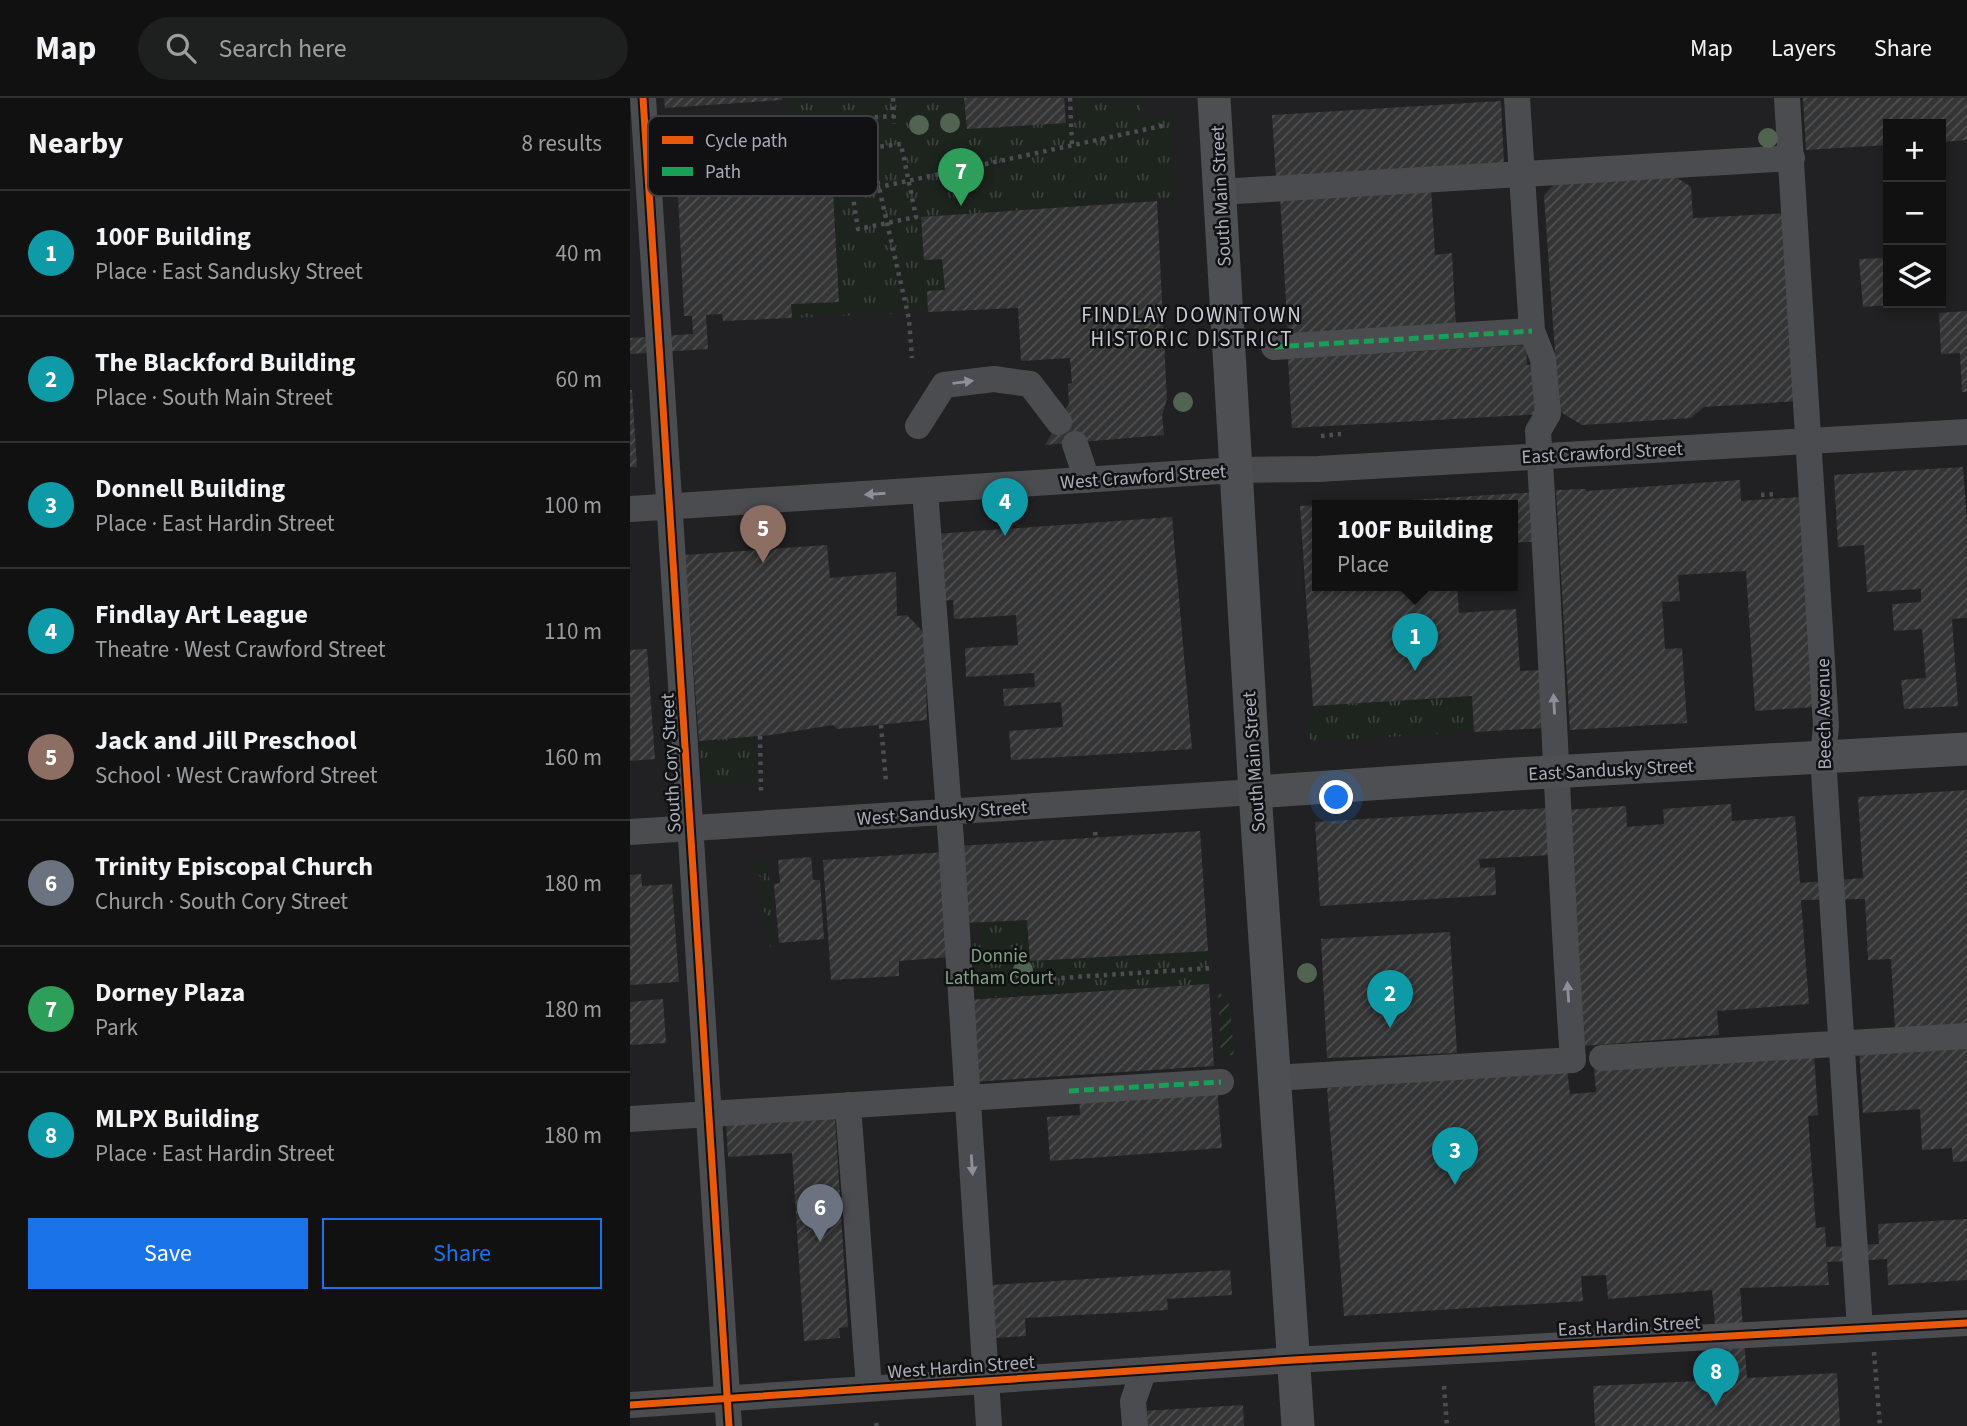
<!DOCTYPE html>
<meta charset="utf-8">
<style>
:root{--surface:#111;--page:#1e1f1f;--text:#f1f3f6;--muted:#9c9d9f;--line:#303131;--accent:#1a73e8}
body{margin:0;font-family:"Source Sans 3",sans-serif;background:var(--page);color:var(--text)}
.controls{position:absolute;right:21px;top:21px;display:grid;overflow:hidden;border-radius:0px;box-shadow:0 4px 10px #0003}
.controls button{width:63px;height:63px;display:grid;place-items:center;padding:0;border:0;border-bottom:2px solid var(--line);background:var(--surface);color:var(--text);font:35px sans-serif}
.you{position:absolute;left:707px;top:700px;width:24px;height:24px;margin:-18px;border:5px solid #fff;border-radius:50%;background:#1a73e8;box-shadow:0 0 0 10px #1a73e833}
.badge{display:grid;place-items:center;width:46px;height:46px;border-radius:50%;background:var(--accent);color:#fff;font-size:23px;font-weight:700}
.pin{position:absolute;translate:-50% -58px;filter:drop-shadow(0 2px 4px #0008)}
.pin::after{content:'';position:absolute;top:37px;width:24px;height:21px;background:inherit;clip-path:polygon(0 0,100% 0,50% 100%)}
.popup{position:absolute;left:682px;top:402px;width:206px;height:91px;box-sizing:border-box;display:grid;place-content:center;border-radius:0px;background:var(--surface);filter:drop-shadow(0 2px 5px #0005);font-size:23px;white-space:nowrap;color:var(--muted)}
.popup b{font-size:26px;color:var(--text)}
.popup::after{content:'';position:absolute;left:50%;top:100%;margin-left:-14px;border:14px solid transparent;border-top-color:var(--surface)}
.list{margin:0;padding:0;list-style:none}
h2{display:flex;justify-content:space-between;align-items:center;height:91px;margin:0;padding:0 28px;font-size:30px}
h2 small{font-size:23px;font-weight:400;color:var(--muted)}
.list li{display:grid;grid-template-columns:46px 1fr auto;gap:21px;align-items:center;box-sizing:border-box;height:126px;padding:0 28px;border-top:2px solid var(--line)}
.list b{display:block;font-size:26px;white-space:nowrap}
.list p{margin:0;font-size:23px;white-space:nowrap;color:var(--muted)}
.list em{font-size:23px;font-style:normal;color:var(--muted)}
.actions{display:flex;gap:14px;padding:21px 28px}
.actions a{flex:1;padding:16px 0;border:2px solid var(--accent);border-radius:0px;text-align:center;font-size:24px;color:var(--accent)}
.actions .main{background:var(--accent);color:#fff}
.icon{flex:none;width:38px;height:38px;fill:none;stroke:currentColor;stroke-width:2;stroke-linecap:round;stroke-linejoin:round}
.map{position:relative;flex:none;width:1337px;height:1328px;overflow:hidden}
header{display:flex;align-items:center;gap:42px;box-sizing:border-box;height:98px;padding:0 35px;background:var(--surface);border-bottom:2px solid var(--line)}
header strong{font-size:33px}
nav{display:flex;gap:38px;margin-inline-start:auto;font-size:24px}
.search{width:490px;height:63px;background:var(--page);display:flex;align-items:center;gap:18px;box-sizing:border-box;padding:0 24px;border-radius:38px;color:var(--muted);font-size:26px}
main{display:flex}
aside{flex:1;background:var(--surface)}
.map>svg:first-child{display:block}
.built{fill:#212123;fill-rule:evenodd}
.grass{fill:url(#grass-tufts)}
.garden{fill:url(#garden-furrows)}
.building{fill:url(#building-hatch)}
.lines{fill:none;stroke-linecap:round;stroke-linejoin:round}
.path{stroke:#4d4e52;stroke-width:4.5;stroke-dasharray:3.5 5;stroke-linecap:butt}
.minor{stroke:#4b4c50;stroke-width:26}
.major{stroke:#4d4f52;stroke-width:33}
.quiet{stroke:#1a9f57;stroke-width:5;stroke-dasharray:10 5;stroke-linecap:butt}
.cycleway-casing{stroke:#111113;stroke-width:11}
.cycleway{stroke:#e8590c;stroke-width:7}
.tree{fill:#506451}
.oneway{fill:#8c9099}
.labels{text-anchor:middle;stroke-width:5;stroke-linejoin:round;paint-order:stroke}
.street-label{font-size:19px;fill:#a8adb8;stroke:#111113}
.park-label{font-size:19px;fill:#7fa381;stroke:#111113}
.neighbourhood-label{font-size:21px;letter-spacing:2px;fill:#c9ccd4;stroke:#111113}
.key{fill:#111113;stroke:#3e4045;stroke-width:2}
.key-label{font-size:19px;fill:#a8adb8}
</style>
<header>
<strong>Map</strong>
<div class="search"><svg class="icon" aria-label="search" viewBox="0 0 24 24"><circle cx="10" cy="10" r="6"/><path d="M15 15l6 6"/></svg>Search here</div>
<nav><a>Map</a><a>Layers</a><a>Share</a></nav>
</header>
<main>
<aside>
<h2>Nearby<small>8 results</small></h2>
<ul class="list">
<li><span class="badge" style="background:#0f9aa8">1</span><div><b>100F Building</b><p>Place · East Sandusky Street</p></div><em>40 m</em></li>
<li><span class="badge" style="background:#0f9aa8">2</span><div><b>The Blackford Building</b><p>Place · South Main Street</p></div><em>60 m</em></li>
<li><span class="badge" style="background:#0f9aa8">3</span><div><b>Donnell Building</b><p>Place · East Hardin Street</p></div><em>100 m</em></li>
<li><span class="badge" style="background:#0f9aa8">4</span><div><b>Findlay Art League</b><p>Theatre · West Crawford Street</p></div><em>110 m</em></li>
<li><span class="badge" style="background:#8d6e63">5</span><div><b>Jack and Jill Preschool</b><p>School · West Crawford Street</p></div><em>160 m</em></li>
<li><span class="badge" style="background:#6b7280">6</span><div><b>Trinity Episcopal Church</b><p>Church · South Cory Street</p></div><em>180 m</em></li>
<li><span class="badge" style="background:#2e9e5b">7</span><div><b>Dorney Plaza</b><p>Park</p></div><em>180 m</em></li>
<li><span class="badge" style="background:#0f9aa8">8</span><div><b>MLPX Building</b><p>Place · East Hardin Street</p></div><em>180 m</em></li>
</ul>
<div class="actions"><a class="main">Save</a><a>Share</a></div>
</aside>
<div class="map">
<svg width="1337" height="1328" viewBox="0 0 1337 1328">
<defs>
<pattern id="grass-tufts" width="24" height="20" patternUnits="userSpaceOnUse" patternTransform="scale(1.75)"><rect width="24" height="20" fill="#1d241e"/><path d="M3 7l-1-3M5 7V3M7 7l1-3M15 17l-1-3M17 17v-4M19 17l1-3" fill="none" stroke="#3b413d"/></pattern>
<pattern id="garden-furrows" width="10" height="10" patternUnits="userSpaceOnUse" patternTransform="scale(1.75)"><rect width="10" height="10" fill="#1d241e"/><path d="M-1 1l2-2M0 10L10 0M9 11l2-2" fill="none" stroke="#3b413d"/></pattern>
<pattern id="building-hatch" width="6" height="6" patternUnits="userSpaceOnUse" patternTransform="scale(1.75)"><rect width="6" height="6" fill="#353536"/><path d="M-1 1l2-2M0 6l6-6M5 7l2-2" fill="none" stroke="#4f5051"/></pattern>
</defs>
<rect width="100%" height="100%" fill="#171717"/>
<path class="built" d="M0 0H1337V1328H0ZM1258 26H1311V205H1258ZM687 407H883V487H687Z"/>
<path class="grass" d="M182 0H334L337 31 445 24 444 0H511L512 20 542 18 546 101 291 119 294 162 312 161 315 192 297 193 298 214 162 220 161 206 209 204 202 77 159 78 156 2Z
M842 598 844 634 683 643 679 640 678 618 683 608Z
M125 638 127 683 72 687 69 643Z
M136 763 138 766 144 848 140 849 139 832 132 823 137 816 129 809 136 799 126 791 133 781 118 767V764Z
M397 822 400 863 578 853 579 886 337 901 333 845 350 844 349 825Z"/>
<path class="garden" d="M588 892 600 908 604 957H591Z"/>
<path class="building" d="M34 0H152V2L35 10Z
M334 0H434L436 25 337 31Z
M1173 0H1337V42L1311 44V26H1258V47L1176 52Z
M871 3 874 66 646 80 642 17Z
M157 31 159 78 202 76 209 204 161 206 162 220 93 223 92 216 76 217 78 251 0 256V240L63 236 62 218H54L45 37Z
M1037 73 1061 89 1063 120 1158 115 1169 303 1074 309 1061 320 952 327 929 313 914 97 929 81Z
M801 89 805 157 822 155 826 230 658 240 650 98Z
M527 103 537 301 532 317 534 337 415 347 439 306 438 286 442 285 440 260 391 263 388 210 298 214 297 193 315 192 312 161 294 162 291 119Z
M1258 160V207L1233 209 1229 161Z
M1337 213V294H1332L1330 255 1311 256 1309 215Z
M896 247 897 267H909L912 316 662 330 658 261Z
M0 292H2L7 369H0Z
M1333 369 1337 423V520L1322 521 1328 608 1274 611 1271 582 1296 580 1292 531 1264 533 1262 506 1291 504V491L1237 494 1234 447 1208 449 1204 377Z
M1110 382 1111 403 1170 399 1184 609 1125 613 1116 473 1048 477 1050 503 1032 504 1035 551 1052 550 1057 625 940 632 926 392 956 391V393Z
M910 394 912 443 883 445V407H733V405Z
M687 407V487H827L829 515 886 511 890 573 911 572 915 630 844 634 842 598 683 608 670 408Z
M542 419 562 651 381 662 379 633 433 629 431 604 374 608 373 591 405 589 404 575 336 579 335 550 388 547 386 517 324 521 323 502 310 503 306 436Z
M197 447 200 480 266 474 267 518 277 517 295 536 297 622 207 631 203 627 141 637 69 643 55 457Z
M17 551 25 661 0 663V552Z
M1337 692V926L1265 930 1261 861 1238 862 1235 801 1171 802 1179 906 1087 913 1089 937 954 948 935 712 996 708 997 729 1034 726 1033 711 1101 706 1102 723 1165 718 1170 785 1233 780 1228 699Z
M918 710 921 757 849 761 850 770 865 769 866 797 690 808 685 724Z
M570 733 578 853 400 863 397 822 332 825 329 748Z
M315 754 322 859 269 863V878L201 882 193 762Z
M181 759 183 782H190L194 841 149 845 144 786 150 785 148 762Z
M11 776 12 788 42 786 49 884 0 887V777Z
M820 834 827 955 697 960 691 841Z
M579 886 584 968 342 984 337 902Z
M33 901 36 945 0 947V904Z
M1337 946V1063L1323 1064 1322 1050 1292 1052 1290 1011 1233 1015 1229 953Z
M1184 956 1188 1017 1178 1018 1186 1130 1195 1129 1196 1149 1249 1146 1248 1126 1337 1121V1182L1258 1187 1257 1161 1197 1164 1199 1187 1110 1190 1117 1280 1207 1275 1210 1328H965L963 1288 1090 1282 1082 1192 978 1201 976 1177 951 1178 953 1203 714 1218 697 990 937 971 940 996 966 994 964 970Z
M587 989 592 1050 420 1063 417 1019 450 1017 449 997Z
M205 1018 218 1229 209 1230 210 1240 174 1243 162 1055 98 1059 96 1025Z
M600 1172 602 1197 537 1201 538 1212 395 1220 396 1238 365 1240 362 1187Z
M613 1307 614 1328H514L513 1313Z"/>
<g class="lines">
<path class="path" d="M263 0 264 26
M440 0 442 47
M210 20 228 131 286 119 271 46 215 53
M41 31 264 18
M240 50 279 221 282 260
M222 95 536 27
M691 338 711 336
M1131 397 1147 396
M251 627 256 684
M130 638 131 694
M465 734 466 740
M355 885 582 870
M1244 1254 1250 1328
M814 1288 817 1328
M246 1325 247 1328"/>
<path class="minor" d="M13 0 99 1328
M1157 0 1196 628 1193 658 1195 690 1230 1231
M589 94 1162 60
M644 249 902 233
M288 328 314 287 364 281 400 286 429 324
M445 346 457 382
M295 392 321 742 359 1328
M0 411 606 372 688 371 1337 334
M0 734 625 694
M972 960 1337 938
M644 980 943 962C928 752 922 543 908 333L918 316 913 261 902 233 887 0
M218 1007 239 1290
M0 1021 591 984
M0 1307 663 1262 1337 1225
M505 1328 503 1303 514 1272"/>
<path class="major" d="M584 0 625 694 668 1328
M625 694 885 676 1337 651"/>
<path class="quiet" d="M644 249 902 233
M439 993 591 984"/>
<g class="cycleway-casing">
<path id="cycleway" d="M13 0 99 1328
M0 1307 663 1262 1337 1225"/>
</g>
<use href="#cycleway" class="cycleway"/>
</g>
<g class="tree">
<circle cx="320" cy="25" r="10"/>
<circle cx="289" cy="27" r="10"/>
<circle cx="1138" cy="40" r="10"/>
<circle cx="553" cy="304" r="10"/>
<circle cx="393" cy="872" r="10"/>
<circle cx="677" cy="875" r="10"/>
</g>
<defs><path id="oneway-solid" d="M-6-.8H1V-3.2L6.5 0L1 3.2V.8H-6Z" transform="scale(1.75)"/></defs>
<g class="oneway">
<use href="#oneway-solid" transform="translate(333 284) rotate(-7)"/>
<use href="#oneway-solid" transform="translate(245 396) rotate(176)"/>
<use href="#oneway-solid" transform="translate(924 606) rotate(-93)"/>
<use href="#oneway-solid" transform="translate(938 894) rotate(-94)"/>
<use href="#oneway-solid" transform="translate(342 1067) rotate(86)"/>
</g>
<g class="labels">
<g class="street-label">
<text transform="translate(590 98) rotate(-93)" y="7">South Main Street</text>
<text transform="translate(972 354) rotate(-3)" y="7">East Crawford Street</text>
<text transform="translate(513 378) rotate(-4)" y="7">West Crawford Street</text>
<text transform="translate(1193 616) rotate(-91)" y="7">Beech Avenue</text>
<text transform="translate(623 664) rotate(-94)" y="7">South Main Street</text>
<text transform="translate(40 665) rotate(-93)" y="7">South Cory Street</text>
<text transform="translate(981 671) rotate(-3)" y="7">East Sandusky Street</text>
<text transform="translate(312 714) rotate(-4)" y="7">West Sandusky Street</text>
<text transform="translate(999 1227) rotate(-3)" y="7">East Hardin Street</text>
<text transform="translate(331 1268) rotate(-4)" y="7">West Hardin Street</text>
</g>
<g class="park-label">
<text x="369" y="864">Donnie<tspan x="369" dy="22">Latham Court</tspan></text>
</g>
<g class="neighbourhood-label">
<text x="562" y="224">FINDLAY DOWNTOWN<tspan x="562" dy="24">HISTORIC DISTRICT</tspan></text>
</g>
</g>
<rect x="18" y="18" width="230" height="80" rx="10" class="key"/>
<rect x="32" y="38" width="31" height="8" fill="#e8590c"/>
<rect x="32" y="69" width="31" height="9" fill="#1a9f57"/>
<g class="key-label">
<text x="75" y="49">Cycle path</text>
<text x="75" y="80">Path</text>
</g>
</svg>
<div class="controls">
<button>+</button>
<button>−</button>
<button><svg class="icon" aria-label="layers" viewBox="0 0 24 24"><path d="M12 4l9 5-9 5-9-5zM3 14l9 5 9-5"/></svg></button>
</div>
<div class="you"></div>
<div class="pin badge" style="left:785px;top:573px;background:#0f9aa8">1</div>
<div class="popup"><b>100F Building</b>Place</div>
<div class="pin badge" style="left:760px;top:930px;background:#0f9aa8">2</div>
<div class="pin badge" style="left:825px;top:1087px;background:#0f9aa8">3</div>
<div class="pin badge" style="left:375px;top:438px;background:#0f9aa8">4</div>
<div class="pin badge" style="left:133px;top:465px;background:#8d6e63">5</div>
<div class="pin badge" style="left:190px;top:1144px;background:#6b7280">6</div>
<div class="pin badge" style="left:331px;top:108px;background:#2e9e5b">7</div>
<div class="pin badge" style="left:1086px;top:1308px;background:#0f9aa8">8</div>
</div>
</main>
